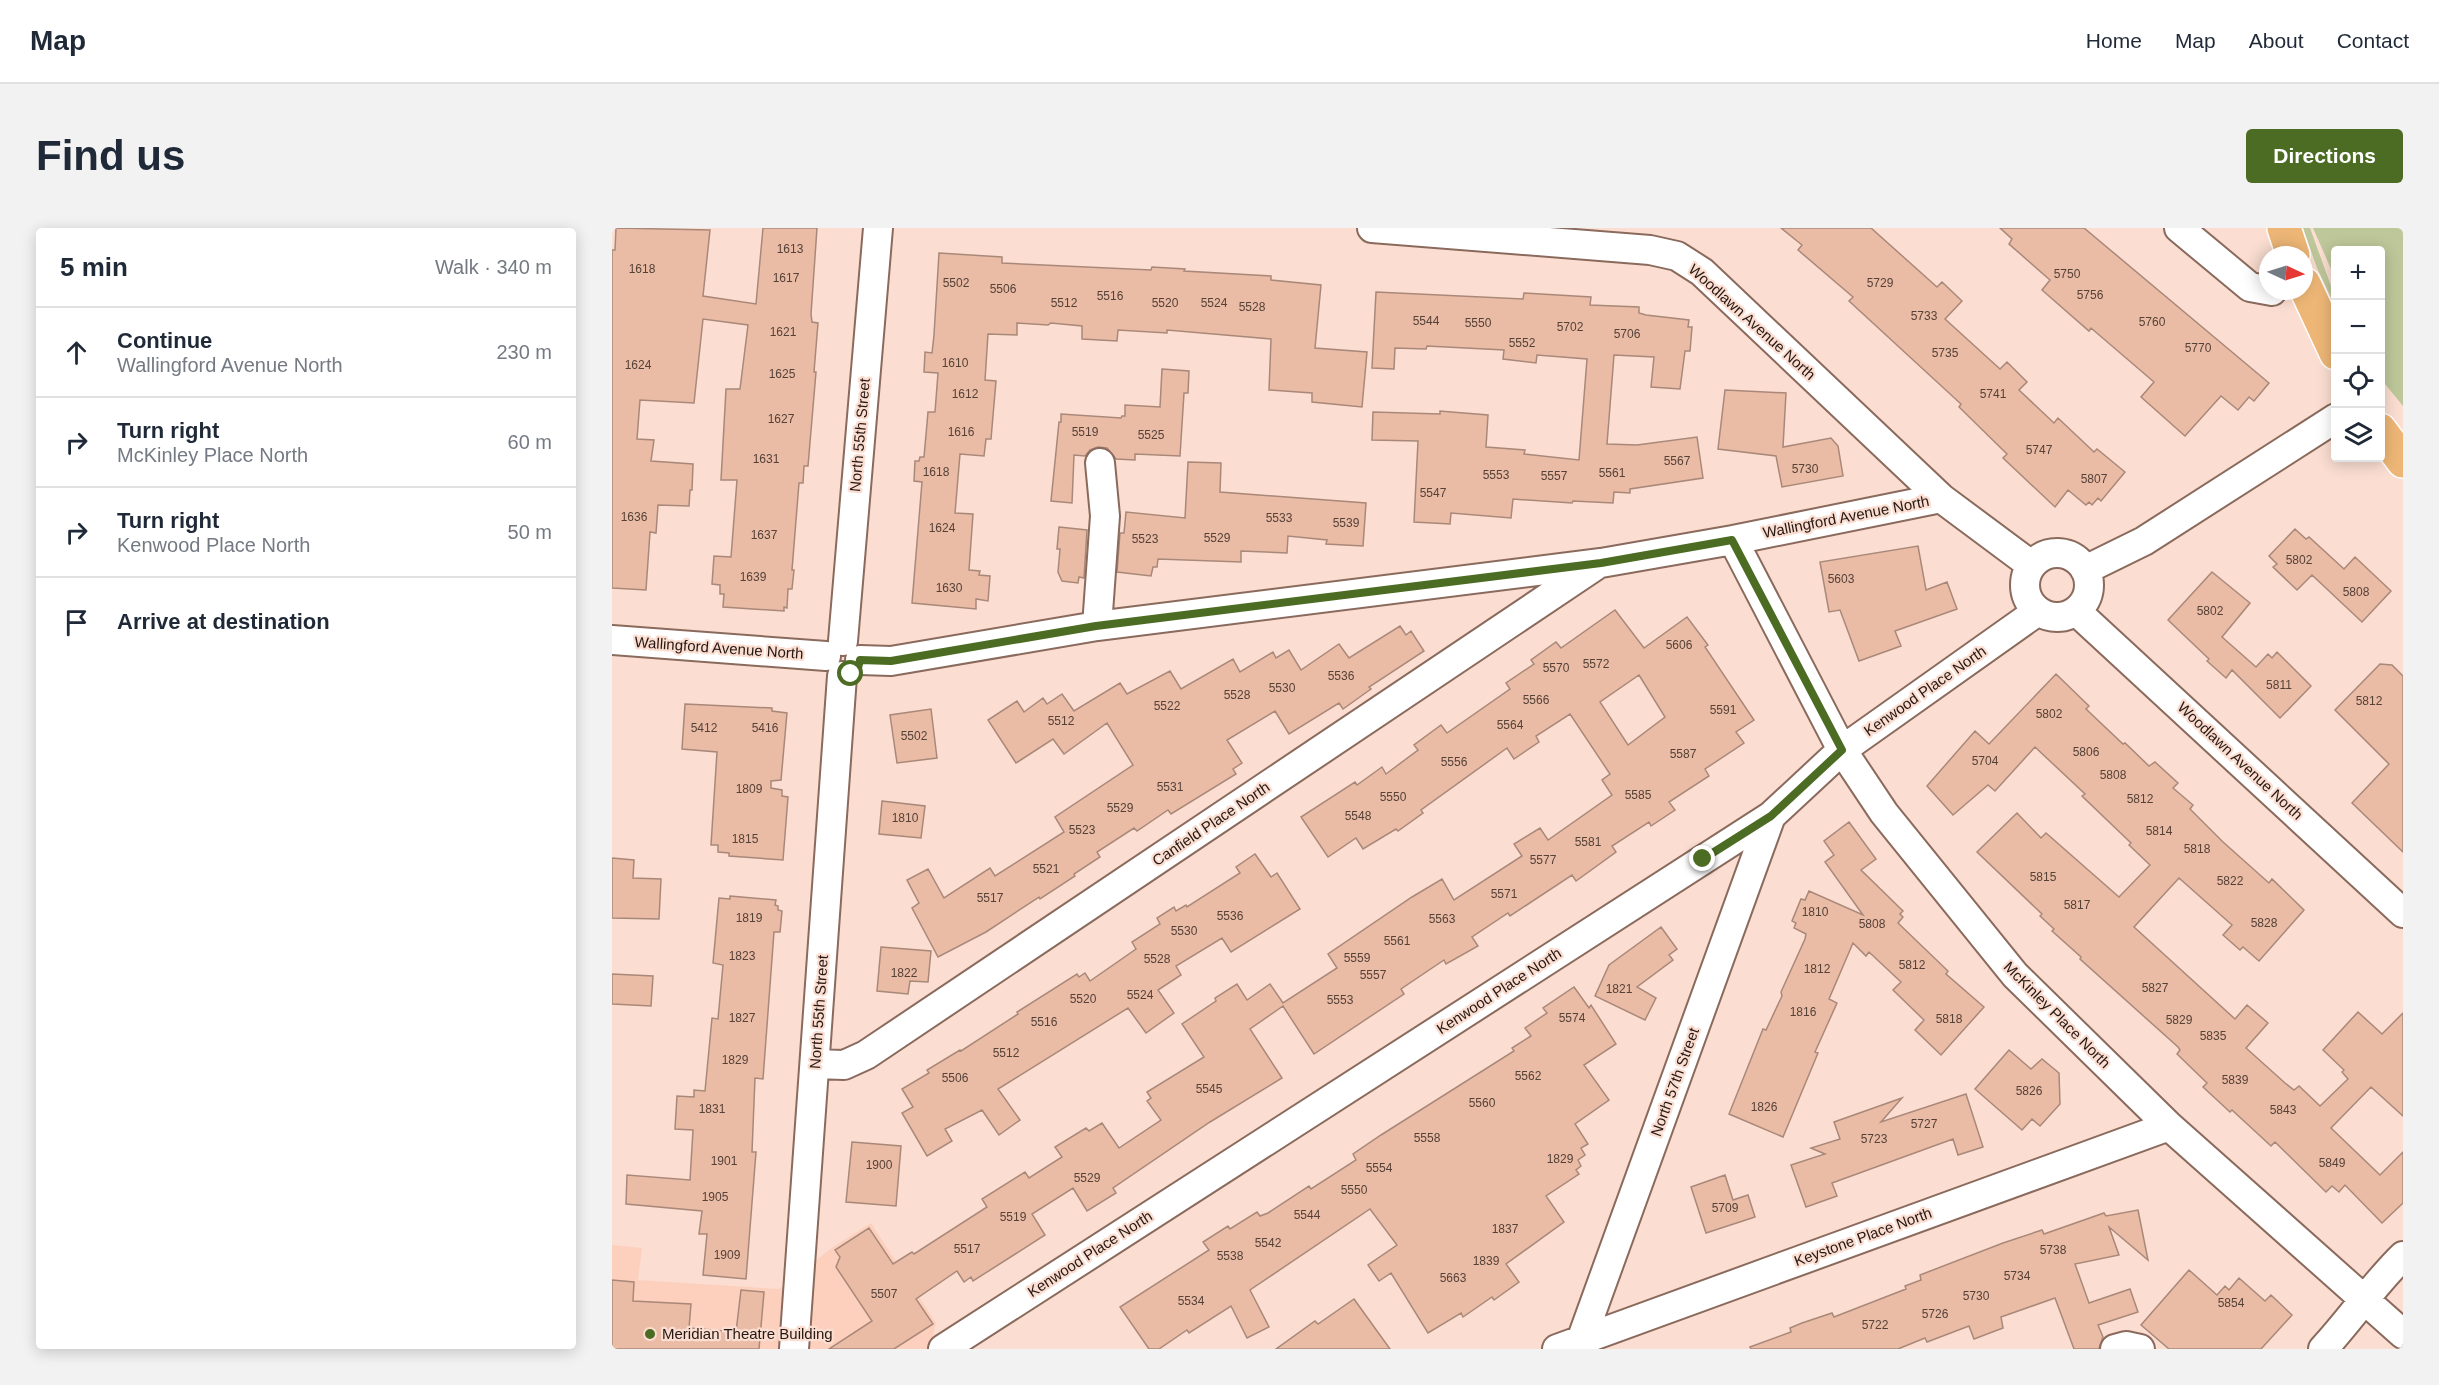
<!DOCTYPE html>
<meta charset="utf-8">
<style>
:root{--surface:#fff;--page:#f2f2f3;--text:#1f2937;--muted:#747a83;--line:#e0e1e3;--accent:#4b6c22}
body{margin:0;font-family:Helvetica,sans-serif;background:var(--page);color:var(--text)}
.controls{position:absolute;right:18px;top:18px;display:grid;overflow:hidden;border-radius:6px;box-shadow:0 3px 15px #0003}
.controls button{width:54px;height:54px;display:grid;place-items:center;padding:0;border:0;border-bottom:2px solid var(--line);background:var(--surface);color:var(--text);font:30px sans-serif}
.compass{position:absolute;left:1647px;top:18px;width:54px;height:54px;border-radius:50%;background:var(--surface);box-shadow:0 3px 15px #0003;rotate:94deg}
.stop{position:absolute;width:18px;height:18px;margin:-14px;border:4px solid #4b6c22;border-radius:50%;background:#fff}
.stop.end{background:#4b6c22;border-color:#fff;box-shadow:0 2px 6px #0008}
.list{margin:0;padding:0;list-style:none}
h2{display:flex;justify-content:space-between;align-items:center;height:78px;margin:0;padding:0 24px;font-size:26px}
h2 small{font-size:20px;font-weight:400;color:var(--muted)}
.list li{display:grid;grid-template-columns:39px 1fr auto;gap:18px;align-items:center;box-sizing:border-box;height:90px;padding:0 24px;border-top:2px solid var(--line)}
.list b{display:block;font-size:22px;white-space:nowrap}
.list p{margin:0;font-size:20px;white-space:nowrap;color:var(--muted)}
.list em{font-size:20px;font-style:normal;color:var(--muted)}
.icon{flex:none;width:33px;height:33px;fill:none;stroke:currentColor;stroke-width:2;stroke-linecap:round;stroke-linejoin:round}
.map{position:relative;flex:none;width:1791px;height:1121px;overflow:hidden;border-radius:6px}
header{display:flex;align-items:center;gap:36px;box-sizing:border-box;height:84px;padding:0 30px;background:var(--surface);border-bottom:2px solid var(--line)}
header strong{font-size:28px}
nav{display:flex;gap:33px;margin-inline-start:auto;font-size:21px}
.intro{display:flex;align-items:center;justify-content:space-between;box-sizing:border-box;height:144px;padding:0 36px}
h1{margin:0;font-size:42px}
.button{padding:15px 27px;border-radius:6px;background:var(--accent);color:#fff;font-size:21px;font-weight:700}
main{display:flex;gap:36px;padding:0 36px}
aside{flex:1;background:var(--surface);border-radius:6px;box-shadow:0 3px 15px #0003}
.map>svg:first-child{display:block}
.built{fill:#fcd0bd}
.green{fill:#bdc79a}
.building{fill:#eabca6;stroke:#a98879;stroke-width:1.5;fill-rule:evenodd}
.lines{fill:none;stroke-linecap:round;stroke-linejoin:round}
.minor-casing{stroke:#8a6a5c;stroke-width:32}
.major-casing{stroke:#fff;stroke-width:36}
.minor{stroke:#fff;stroke-width:28}
.major{stroke:#edb676;stroke-width:33}
.route{stroke:#4b6c22;stroke-width:8}
.poi-dot{fill:#4b6c22;stroke:#fbded1;stroke-width:2}
.labels{text-anchor:middle;stroke-width:4.5;stroke-linejoin:round;paint-order:stroke}
.number-label{font-size:12px;fill:#564137}
.street-label{font-size:15px;fill:#251812;stroke:#fbded1}
.poi-label{font-size:15px;fill:#251812;stroke:#fbded1;text-anchor:start}
</style>
<header>
<strong>Map</strong>
<nav><a>Home</a><a>Map</a><a>About</a><a>Contact</a></nav>
</header>
<div class="intro"><h1>Find us</h1><a class="button">Directions</a></div>
<main>
<aside>
<h2>5 min<small>Walk · 340 m</small></h2>
<ul class="list">
<li><svg class="icon" aria-label="ahead" viewBox="0 0 24 24"><path d="M12 20V5M6 11l6-6 6 6"/></svg><div><b>Continue</b><p>Wallingford Avenue North</p></div><em>230 m</em></li>
<li><svg class="icon" aria-label="right" viewBox="0 0 24 24"><path d="M7 20v-9h11M14 6l5 5-5 5"/></svg><div><b>Turn right</b><p>McKinley Place North</p></div><em>60 m</em></li>
<li><svg class="icon" aria-label="right" viewBox="0 0 24 24"><path d="M7 20v-9h11M14 6l5 5-5 5"/></svg><div><b>Turn right</b><p>Kenwood Place North</p></div><em>50 m</em></li>
<li><svg class="icon" aria-label="arrive" viewBox="0 0 24 24"><path d="M6 21V4h12l-3 4 3 4H6"/></svg><div><b>Arrive at destination</b></div></li>
</ul>
</aside>
<div class="map">
<svg width="1791" height="1121" viewBox="0 0 1791 1121">
<rect width="100%" height="100%" fill="#fbded1"/>
<path class="built" d="M259 995 324 1095 318 1121H0V1017L30 1020 26 1052 167 1061 221 1019Z"/>
<path class="green" d="M1691 0H1698L1723 69V78L1705 40Z
M1701 0H1791V178L1769 151 1768 22H1724L1723 50Z"/>
<path class="building" d="M4 0 98 2 91 68 144 76 151 0H205L199 86 200 94 206 95 202 144H204L196 238H192L191 255H187L180 342H182L180 361H176L175 380 172 379V383L111 379 112 366H108V357L100 356 102 328 119 329 125 252H109L114 161H128L136 97 91 91 82 175 28 172 25 211 42 212 39 233 81 236 80 262H78L77 278 46 277 44 305 38 304 34 362 0 360V22H3Z
M1169 0H1259L1325 59 1330 54 1350 73 1333 91 1388 141 1395 134 1415 154 1407 162 1442 195 1446 190 1482 224 1485 221 1513 244 1489 273 1486 270 1480 277 1477 274 1474 277 1456 262 1443 279 1391 230 1395 226 1347 179 1349 176 1237 73 1241 69 1186 22 1190 17Z
M1388 0H1472L1657 155 1642 173 1637 169 1626 182 1609 168 1573 208 1529 169 1542 154 1479 100 1477 103 1430 62 1438 52 1397 16 1400 11Z
M327 25 390 29V35L539 42 540 39 573 41 572 43 659 48V52L709 57 703 120 755 124 750 179 700 174V165L657 162 659 111 555 102V105L506 102 505 113 470 111V98L439 95 436 97 405 95V107L376 106 373 152 384 153 379 211H374L372 228 348 226 343 285 361 286 357 342 368 343 367 347 378 348 376 373 364 371V381L300 375 310 254 302 253 303 233H307L308 229H312L316 184H323L326 145 312 144 313 124 320 125 322 107Z
M764 64 911 71 912 65 979 69 978 77 1027 79V85L1034 87 1077 92 1076 99H1080L1078 123H1073L1068 161 1039 159 1042 129 1002 127 995 216 1025 217 1085 209 1091 250 1018 261V265L1002 264 1001 275 961 273 960 275 901 271 899 290 839 285 838 296 802 294 806 213 760 212 761 184 828 186V183L876 187 874 219 913 222 912 226 967 232 975 131 925 127 924 135 891 131 892 122 815 118 814 121 783 120 782 141 760 140Z
M550 141 577 143 576 165H572L568 228 523 226V232L504 231 495 220 486 219 478 222 473 228 462 227 460 275 439 273 447 194H449V186L509 190 510 188H513V177L548 179Z
M1113 162 1174 165 1171 219 1219 210 1226 218 1231 248 1170 259 1164 228 1106 221Z
M576 234 609 235 608 264 754 275 751 318 714 316 715 312 676 308 675 325 629 323V334L546 331 545 339H541L539 348 505 344 508 305H512L514 284 573 290Z
M447 299 475 302 472 350 467 349 466 355 450 353 446 344 448 321H445Z
M1683 301 1694 311 1697 309 1732 341 1743 329 1779 363 1750 394 1700 347 1685 362 1661 339 1665 336 1657 328Z
M1306 318 1314 362 1335 354 1345 381 1283 403 1289 418 1247 433 1228 382 1217 384 1208 334Z
M1600 344 1638 375 1610 409 1644 439 1656 426 1660 430 1665 424 1699 458 1668 490 1620 442 1614 450 1595 433 1597 431 1556 392Z
M1003 382 1032 420 1075 389 1096 417 1093 419 1142 492 1124 504 1132 515 1093 541 1097 548 1057 574 1063 582 1039 598 1037 594 1000 618 1004 624 964 653 960 647 898 688 896 685 860 709 866 718 834 736 832 732 789 761 792 766 702 826 671 778 638 801 670 850 598 894 501 960 504 965 475 983 461 960 420 986 433 1007 361 1053 359 1049 352 1054 345 1043 304 1071 321 1096 282 1121H217L260 1093 224 1039 228 1029 223 1022 257 1000 281 1036 300 1024 302 1026 375 979 370 971 413 944 417 950 450 929 443 919 474 900 477 903 490 895 507 920 549 892 535 873 539 870 535 864 592 829 570 796 604 773 603 770 625 756 635 772 658 756 671 775 725 740 716 726 800 669 830 651 842 672 910 628 902 616 928 600 936 612 1000 567 990 552 998 546 958 486 924 508 927 514 902 531 895 520 809 582 811 585 786 603 784 601 751 621 744 610 716 629 689 589 743 554 745 557 770 539 774 546 806 522 802 517 829 497 835 505 898 461 894 455 922 436 919 432 944 414 949 420ZM1027 447 1053 489 1016 517 988 474Z
M788 398 794 407 799 403 812 423 757 459 759 461 731 481 727 475 677 506 663 483 615 512 630 535 621 541 624 546 559 586 556 582 525 603 522 600 485 624 488 629 462 646 463 648 428 671 427 669 374 704 326 729 300 680 307 675 295 652 316 641 332 670 378 640 383 648 452 604 443 589 521 537 495 495 452 526 441 511 404 535 376 492 405 473 412 484 431 470 435 476 450 466 462 483 508 455 515 466 558 443 569 461 621 431 628 444 661 424 664 430 677 422 689 442 727 416 737 430Z
M1768 436 1780 437 1791 448V624L1740 575 1777 536 1723 482Z
M1444 446 1477 478 1474 481 1511 516 1513 515 1537 538 1543 534 1566 555 1561 560 1581 577 1578 581 1611 614 1657 655 1660 651 1692 682 1647 733 1631 719 1628 722 1611 707 1620 697 1567 650 1522 699 1623 791 1635 777 1656 795 1634 820 1673 855 1682 862 1687 858 1708 878 1736 851 1730 844 1732 842 1711 822 1746 784 1770 806 1791 785V888L1759 859 1719 900 1768 947 1791 924V975L1770 995 1733 957 1727 964 1720 958 1714 964 1663 914 1659 918 1620 882 1618 884 1591 859 1595 855 1565 826 1568 822 1566 819 1468 731 1469 729 1440 703 1442 701 1428 688 1430 686 1365 624 1405 585 1429 610 1434 605 1507 669 1538 637 1517 617 1519 615 1470 568 1473 566 1423 519 1383 563 1376 557 1341 587 1315 558 1363 503 1377 516Z
M73 476 160 480V483L175 485 169 552 159 553V560L170 562V568L176 569 171 632 117 628V625L106 624V617H99L105 524 70 521Z
M319 481 325 530 285 535 278 487Z
M270 573 313 578 309 610 267 606Z
M1237 594 1264 631 1249 642 1291 683 1288 686 1291 689 1286 695 1336 743 1334 746 1372 779 1329 827 1303 802 1312 792 1281 762 1289 754 1257 724 1254 728 1241 715 1217 771 1225 775 1203 824 1206 825 1171 909 1117 886 1151 801 1154 802 1170 768 1169 764 1193 711 1194 706 1182 700 1184 695 1180 693 1189 671 1193 672 1197 663 1251 687 1213 634 1222 627 1212 613Z
M643 626 659 649 665 645 688 681 619 724 610 710 564 738 569 747 546 762 562 785 534 805 516 780 386 861 408 892 387 907 370 882 333 901 340 913 315 928 290 885 301 879 290 861 317 845 315 842 348 822 349 823 406 786 405 784 465 746 467 749 473 745 478 753 524 721 520 714 548 696 545 690 562 679 564 683 574 677 575 679 628 645 624 639Z
M0 630 22 632 21 650 49 651 47 691 0 690Z
M118 668 164 672 163 677 166 678V682L170 683 168 704H162L151 851 143 850 140 924H144L134 1051 91 1047 95 1006H87L90 983 14 976 15 947 78 952 81 902 63 901 65 868 82 869V862L93 863 100 790 106 791 111 737 101 735 107 670 118 671Z
M1049 699 1065 721 1057 727 1061 732 1025 759 1044 770 1033 792 983 768 997 737Z
M269 719 319 723 316 754 298 753 296 766 265 763Z
M0 746 41 748 39 778 0 776Z
M962 759 977 780 979 777 1004 816 972 837 997 872 963 896 976 916 969 920 973 927 966 932 969 938 964 942 967 946 934 968 952 994 894 1036 907 1054 882 1072 880 1069 851 1089 849 1085 816 1105 779 1045 767 1053 756 1037 785 1017 758 981 638 1062 657 1099 635 1110 619 1078 577 1105 575 1102 547 1121H537L508 1079 597 1022 591 1014 616 998 618 1001 645 984 648 988 656 985 697 958 699 961 744 932 741 926 769 907 902 823 900 820 919 808 913 800 935 785 931 780Z
M1397 822 1419 841 1430 831 1447 845 1448 876 1428 898 1420 891 1410 902 1363 861Z
M1354 866 1371 919 1346 927 1341 911 1220 955 1225 968 1194 979 1179 937 1213 926 1199 920 1228 911 1222 894 1290 870 1269 894Z
M240 914 289 918 284 978 234 974Z
M1113 947 1121 972 1136 967 1143 989 1094 1005 1079 959Z
M1526 982 1536 1032 1497 999 1507 1027 1463 1036 1477 1075 1518 1061 1526 1084 1486 1097 1491 1109 1487 1121H1462L1443 1070 1389 1089 1391 1100 1362 1111 1357 1098 1315 1114 1313 1110 1286 1121H1139L1138 1119 1179 1104 1178 1100 1190 1095 1220 1085 1222 1089 1294 1061 1293 1058 1309 1052 1308 1047 1391 1015 1430 1002 1432 1006 1492 985 1494 988Z
M1577 1042 1605 1067 1613 1058 1617 1062 1627 1050 1653 1073 1659 1067 1680 1087 1649 1121H1557L1529 1097Z
M0 1052 22 1054 21 1073 79 1076 77 1100 124 1104 129 1062 152 1064 147 1121H0Z
M742 1071 778 1121H664L703 1093 706 1096Z"/>
<g class="lines">
<g class="minor-casing">
<path id="minor" d="M760 0 1038 22 1065 28 1090 44 1329 270 1419 337
M1567 0 1638 59 1660 63
M1121 312 1230 522 1272 585 1403 747 1557 898 1791 1106
M1413 357a32 32 0 1 1 64 0a32 32 0 1 1-64 0Z
M1473 342 1532 313 1724 190
M1464 383 1791 685
M485 398 493 288 488 235
M0 412 214 428
M231 413 266 0
M248 432 279 433 485 398 989 335 1121 312 1329 270
M203 836 232 837 254 827 983 338
M182 1121 230 448
M331 1121 1159 588 1230 522 1426 383
M945 1121 1557 898
M966 1121 1159 588
M1503 1121 1514 1118 1528 1121
M1711 1121C1739 1091 1762 1056 1791 1028"/>
</g>
<g class="major-casing">
<path id="major" d="M1672 0 1681 27
M1692 56 1724 125
M1768 202 1791 233"/>
</g>
<use href="#minor" class="minor"/>
<use href="#major" class="major"/>
</g>
<g class="lines">
<path class="route" d="M239 446 246 440 248 432 279 433 484 398 989 335 1120 312 1230 522 1159 588 1091 631"/>
</g>
<circle class="poi-dot" cx="38" cy="1106" r="6"/>
<g class="labels">
<g class="number-label">
<text x="178" y="25">1613</text>
<text x="30" y="45">1618</text>
<text x="1455" y="50">5750</text>
<text x="174" y="54">1617</text>
<text x="344" y="59">5502</text>
<text x="1268" y="59">5729</text>
<text x="391" y="65">5506</text>
<text x="1478" y="71">5756</text>
<text x="498" y="72">5516</text>
<text x="452" y="79">5512</text>
<text x="553" y="79">5520</text>
<text x="602" y="79">5524</text>
<text x="640" y="83">5528</text>
<text x="1312" y="92">5733</text>
<text x="814" y="97">5544</text>
<text x="1540" y="98">5760</text>
<text x="866" y="99">5550</text>
<text x="958" y="103">5702</text>
<text x="171" y="108">1621</text>
<text x="1015" y="110">5706</text>
<text x="910" y="119">5552</text>
<text x="1586" y="124">5770</text>
<text x="1333" y="129">5735</text>
<text x="343" y="139">1610</text>
<text x="26" y="141">1624</text>
<text x="170" y="150">1625</text>
<text x="353" y="170">1612</text>
<text x="1381" y="170">5741</text>
<text x="169" y="195">1627</text>
<text x="349" y="208">1616</text>
<text x="473" y="208">5519</text>
<text x="539" y="211">5525</text>
<text x="1427" y="226">5747</text>
<text x="154" y="235">1631</text>
<text x="1065" y="237">5567</text>
<text x="1193" y="245">5730</text>
<text x="324" y="248">1618</text>
<text x="1000" y="249">5561</text>
<text x="884" y="251">5553</text>
<text x="942" y="252">5557</text>
<text x="1482" y="255">5807</text>
<text x="821" y="269">5547</text>
<text x="22" y="293">1636</text>
<text x="667" y="294">5533</text>
<text x="734" y="299">5539</text>
<text x="330" y="304">1624</text>
<text x="152" y="311">1637</text>
<text x="605" y="314">5529</text>
<text x="533" y="315">5523</text>
<text x="1687" y="336">5802</text>
<text x="141" y="353">1639</text>
<text x="1229" y="355">5603</text>
<text x="337" y="364">1630</text>
<text x="1744" y="368">5808</text>
<text x="1598" y="387">5802</text>
<text x="1067" y="421">5606</text>
<text x="984" y="440">5572</text>
<text x="944" y="444">5570</text>
<text x="729" y="452">5536</text>
<text x="1667" y="461">5811</text>
<text x="670" y="464">5530</text>
<text x="625" y="471">5528</text>
<text x="924" y="476">5566</text>
<text x="1757" y="477">5812</text>
<text x="555" y="482">5522</text>
<text x="1111" y="486">5591</text>
<text x="1437" y="490">5802</text>
<text x="449" y="497">5512</text>
<text x="898" y="501">5564</text>
<text x="92" y="504">5412</text>
<text x="153" y="504">5416</text>
<text x="302" y="512">5502</text>
<text x="1474" y="528">5806</text>
<text x="1071" y="530">5587</text>
<text x="1373" y="537">5704</text>
<text x="842" y="538">5556</text>
<text x="1501" y="551">5808</text>
<text x="558" y="563">5531</text>
<text x="137" y="565">1809</text>
<text x="1026" y="571">5585</text>
<text x="781" y="573">5550</text>
<text x="1528" y="575">5812</text>
<text x="508" y="584">5529</text>
<text x="746" y="592">5548</text>
<text x="293" y="594">1810</text>
<text x="470" y="606">5523</text>
<text x="1547" y="607">5814</text>
<text x="133" y="615">1815</text>
<text x="976" y="618">5581</text>
<text x="1585" y="625">5818</text>
<text x="931" y="636">5577</text>
<text x="434" y="645">5521</text>
<text x="1431" y="653">5815</text>
<text x="1618" y="657">5822</text>
<text x="892" y="670">5571</text>
<text x="378" y="674">5517</text>
<text x="1465" y="681">5817</text>
<text x="1203" y="688">1810</text>
<text x="618" y="692">5536</text>
<text x="137" y="694">1819</text>
<text x="830" y="695">5563</text>
<text x="1652" y="699">5828</text>
<text x="1260" y="700">5808</text>
<text x="572" y="707">5530</text>
<text x="785" y="717">5561</text>
<text x="130" y="732">1823</text>
<text x="745" y="734">5559</text>
<text x="545" y="735">5528</text>
<text x="1300" y="741">5812</text>
<text x="1205" y="745">1812</text>
<text x="292" y="749">1822</text>
<text x="761" y="751">5557</text>
<text x="1543" y="764">5827</text>
<text x="1007" y="765">1821</text>
<text x="528" y="771">5524</text>
<text x="471" y="775">5520</text>
<text x="728" y="776">5553</text>
<text x="1191" y="788">1816</text>
<text x="130" y="794">1827</text>
<text x="960" y="794">5574</text>
<text x="1337" y="795">5818</text>
<text x="1567" y="796">5829</text>
<text x="432" y="798">5516</text>
<text x="1601" y="812">5835</text>
<text x="394" y="829">5512</text>
<text x="123" y="836">1829</text>
<text x="916" y="852">5562</text>
<text x="343" y="854">5506</text>
<text x="1623" y="856">5839</text>
<text x="597" y="865">5545</text>
<text x="1417" y="867">5826</text>
<text x="870" y="879">5560</text>
<text x="1152" y="883">1826</text>
<text x="100" y="885">1831</text>
<text x="1671" y="886">5843</text>
<text x="1312" y="900">5727</text>
<text x="815" y="914">5558</text>
<text x="1262" y="915">5723</text>
<text x="948" y="935">1829</text>
<text x="112" y="937">1901</text>
<text x="1720" y="939">5849</text>
<text x="267" y="941">1900</text>
<text x="767" y="944">5554</text>
<text x="475" y="954">5529</text>
<text x="742" y="966">5550</text>
<text x="103" y="973">1905</text>
<text x="1113" y="984">5709</text>
<text x="695" y="991">5544</text>
<text x="401" y="993">5519</text>
<text x="893" y="1005">1837</text>
<text x="656" y="1019">5542</text>
<text x="355" y="1025">5517</text>
<text x="1441" y="1026">5738</text>
<text x="115" y="1031">1909</text>
<text x="618" y="1032">5538</text>
<text x="874" y="1037">1839</text>
<text x="1405" y="1052">5734</text>
<text x="841" y="1054">5663</text>
<text x="272" y="1070">5507</text>
<text x="1364" y="1072">5730</text>
<text x="579" y="1077">5534</text>
<text x="1619" y="1079">5854</text>
<text x="1323" y="1090">5726</text>
<text x="1263" y="1101">5722</text>
</g>
<g class="street-label">
<text transform="translate(1140 94) rotate(42)" y="5">Woodlawn Avenue North</text>
<text transform="translate(248 207) rotate(-85)" y="5">North 55th Street</text>
<text transform="translate(1234 289) rotate(-11)" y="5">Wallingford Avenue North</text>
<text transform="translate(107 420) rotate(4)" y="5">Wallingford Avenue North</text>
<text transform="translate(1313 463) rotate(-35)" y="5">Kenwood Place North</text>
<text transform="translate(1628 533) rotate(43)" y="5">Woodlawn Avenue North</text>
<text transform="translate(599 596) rotate(-34)" y="5">Canfield Place North</text>
<text transform="translate(887 763) rotate(-33)" y="5">Kenwood Place North</text>
<text transform="translate(207 784) rotate(-86)" y="5">North 55th Street</text>
<text transform="translate(1445 787) rotate(45)" y="5">McKinley Place North</text>
<text transform="translate(1063 854) rotate(-70)" y="5">North 57th Street</text>
<text transform="translate(1251 1009) rotate(-20)" y="5">Keystone Place North</text>
<text transform="translate(478 1026) rotate(-33)" y="5">Kenwood Place North</text>
</g>
<g class="poi-label">
<text x="50" y="1111">Meridian Theatre Building</text>
</g>
</g>
</svg>
<div class="controls">
<button>+</button>
<button>−</button>
<button><svg class="icon" aria-label="locate" viewBox="0 0 24 24"><circle cx="12" cy="12" r="6"/><path d="M12 2v4M12 18v4M2 12h4M18 12h4"/></svg></button>
<button><svg class="icon" aria-label="layers" viewBox="0 0 24 24"><path d="M12 4l9 5-9 5-9-5zM3 14l9 5 9-5"/></svg></button>
</div>
<svg class="compass" viewBox="-18 -18 36 36"><path d="M0-13l5 13h-10z" fill="#e53935"/><path d="M0 13l5-13h-10z" fill="#747a83"/></svg>
<div class="stop" style="left:239px;top:446px"></div>
<div class="stop end" style="left:1091px;top:631px"></div>
</div>
</main>
